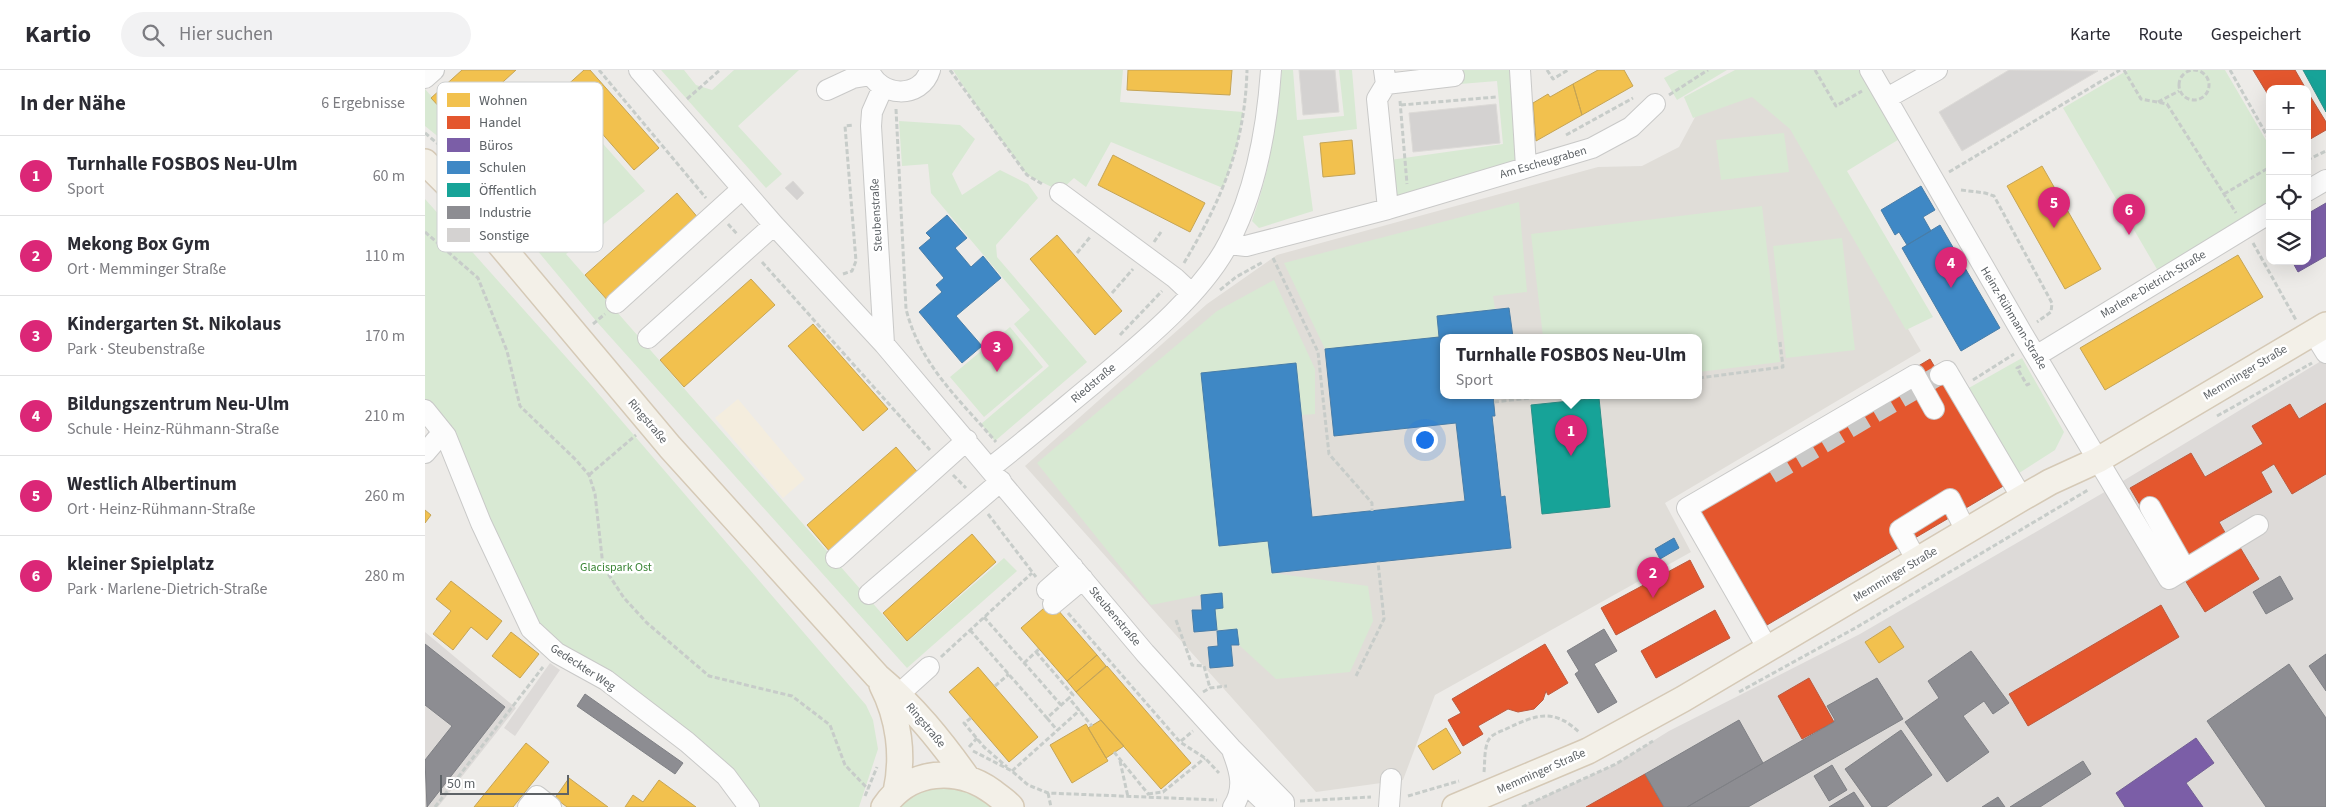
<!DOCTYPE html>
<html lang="de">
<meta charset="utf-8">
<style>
:root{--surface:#fff;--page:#f2f2f3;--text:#2b2b33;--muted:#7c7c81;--line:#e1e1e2;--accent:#db2777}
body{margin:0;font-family:"Source Sans 3",sans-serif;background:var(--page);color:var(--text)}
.controls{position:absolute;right:15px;top:15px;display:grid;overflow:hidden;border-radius:10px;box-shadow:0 5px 20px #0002}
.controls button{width:45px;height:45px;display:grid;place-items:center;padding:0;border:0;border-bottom:1px solid var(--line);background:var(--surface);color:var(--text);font:25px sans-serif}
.scale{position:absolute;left:15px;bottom:12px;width:129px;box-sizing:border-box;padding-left:5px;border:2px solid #5d6266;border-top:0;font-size:14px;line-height:18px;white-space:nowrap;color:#5d6266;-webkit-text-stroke:4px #fff;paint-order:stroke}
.you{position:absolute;left:999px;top:369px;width:18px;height:18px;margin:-12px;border:4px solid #fff;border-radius:50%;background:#1a73e8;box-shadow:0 0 0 8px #1a73e833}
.badge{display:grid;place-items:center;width:32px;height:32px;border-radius:50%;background:var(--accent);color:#fff;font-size:16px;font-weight:700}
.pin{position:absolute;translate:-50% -41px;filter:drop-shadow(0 1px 2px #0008)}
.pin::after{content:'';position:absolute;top:26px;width:18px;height:15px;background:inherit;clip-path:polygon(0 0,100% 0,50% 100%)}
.popup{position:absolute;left:1015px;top:264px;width:262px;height:65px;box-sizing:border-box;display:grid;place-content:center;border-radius:10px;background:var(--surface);filter:drop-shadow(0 1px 4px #0005);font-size:16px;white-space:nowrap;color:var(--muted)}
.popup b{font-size:19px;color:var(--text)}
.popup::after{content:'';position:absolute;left:50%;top:100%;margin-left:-10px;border:10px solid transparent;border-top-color:var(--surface)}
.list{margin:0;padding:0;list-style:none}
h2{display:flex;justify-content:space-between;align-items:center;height:65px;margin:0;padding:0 20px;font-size:21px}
h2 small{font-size:16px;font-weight:400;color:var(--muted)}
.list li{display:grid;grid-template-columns:32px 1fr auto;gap:15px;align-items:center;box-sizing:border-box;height:80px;padding:0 20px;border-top:1px solid var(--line)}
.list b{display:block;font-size:19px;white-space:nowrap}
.list p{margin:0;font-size:16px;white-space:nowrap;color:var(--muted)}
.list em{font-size:16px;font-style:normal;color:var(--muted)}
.icon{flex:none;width:28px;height:28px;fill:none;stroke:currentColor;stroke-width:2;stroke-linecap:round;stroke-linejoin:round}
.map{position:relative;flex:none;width:1901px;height:737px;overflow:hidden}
header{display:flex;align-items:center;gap:30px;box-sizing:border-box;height:70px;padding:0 25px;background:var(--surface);border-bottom:1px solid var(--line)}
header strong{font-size:24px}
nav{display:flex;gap:28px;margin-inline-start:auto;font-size:18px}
.search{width:350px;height:45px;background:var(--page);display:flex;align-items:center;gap:12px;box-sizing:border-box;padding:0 18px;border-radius:28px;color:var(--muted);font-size:19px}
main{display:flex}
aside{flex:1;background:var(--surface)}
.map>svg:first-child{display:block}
.industrial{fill:#dddad8}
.education{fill:#e0ddd8;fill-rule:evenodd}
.green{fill:#d8e9d3}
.sand{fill:#f4edde}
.homes{fill:#f2c14e;stroke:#c5a455}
.shops{fill:#e4572e;stroke:#bc5a3f}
.offices{fill:#7b5ea7;stroke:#725f94}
.schools{fill:#3f88c5;stroke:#487da8}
.public{fill:#17a398;stroke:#2c9089}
.industry{fill:#8d8d92;stroke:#7f8085}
.building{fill:#d4d2d1;stroke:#dcdad7}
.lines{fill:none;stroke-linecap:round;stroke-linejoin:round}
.minor-tunnel{stroke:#c9c9c8;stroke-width:20;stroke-dasharray:20 10;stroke-linecap:butt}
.minor-casing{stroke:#c9c9c8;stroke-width:22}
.major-casing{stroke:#d5c9b6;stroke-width:28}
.path{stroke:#c7ccc9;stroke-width:3;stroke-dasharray:5 2.5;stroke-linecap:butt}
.minor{stroke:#fcfcfc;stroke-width:20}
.major{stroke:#f3f0e8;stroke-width:25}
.labels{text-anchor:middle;stroke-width:5;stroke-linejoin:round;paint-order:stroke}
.street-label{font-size:12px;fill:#5d6266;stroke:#fff}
.park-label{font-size:12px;fill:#3a8535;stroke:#fff}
.key{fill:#fff;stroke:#ced0d1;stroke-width:1}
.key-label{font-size:14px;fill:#5d6266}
</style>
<header>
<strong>Kartio</strong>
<div class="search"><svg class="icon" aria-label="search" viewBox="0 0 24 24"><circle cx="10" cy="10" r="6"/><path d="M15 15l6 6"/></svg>Hier suchen</div>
<nav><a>Karte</a><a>Route</a><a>Gespeichert</a></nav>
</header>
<main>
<aside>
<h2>In der Nähe<small>6 Ergebnisse</small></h2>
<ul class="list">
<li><span class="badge">1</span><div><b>Turnhalle FOSBOS Neu-Ulm</b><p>Sport</p></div><em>60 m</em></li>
<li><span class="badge">2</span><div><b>Mekong Box Gym</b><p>Ort · Memminger Straße</p></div><em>110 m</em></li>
<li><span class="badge">3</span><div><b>Kindergarten St. Nikolaus</b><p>Park · Steubenstraße</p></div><em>170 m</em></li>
<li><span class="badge">4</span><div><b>Bildungszentrum Neu-Ulm</b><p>Schule · Heinz-Rühmann-Straße</p></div><em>210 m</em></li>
<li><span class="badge">5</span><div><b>Westlich Albertinum</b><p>Ort · Heinz-Rühmann-Straße</p></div><em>260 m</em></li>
<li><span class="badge">6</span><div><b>kleiner Spielplatz</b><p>Park · Marlene-Dietrich-Straße</p></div><em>280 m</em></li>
</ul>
</aside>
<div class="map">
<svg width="1901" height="737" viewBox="0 0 1901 737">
<rect width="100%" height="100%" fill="#edebe8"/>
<path class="industrial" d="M1901 288V737H1097L1191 694 1244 661 1435 564 1683 420Z
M0 562 91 638 13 737H0Z
M125 593 135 600 90 666 79 658Z"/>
<path class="education" d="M1338 12 1496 281 1240 433 1266 482 1010 625 978 710 891 722 600 396 782 234 852 185 1173 97 1217 96 1254 77 1276 36ZM1018 267H1274V325H1018Z"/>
<path class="green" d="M236 0H259L271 15 287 20 309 0H374L313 56 357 104 341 118Z
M528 0H698L695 32 818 42 812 76 798 118 686 72 661 117 649 108 635 121 602 105 546 28Z
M857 0H868L872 50 919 46 914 0H927L932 59 878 66 888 141 834 158 827 151C845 101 852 52 857 0Z
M1033 0H1090L1092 92 970 128 965 90 1078 74 1072 11 1035 14Z
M1254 0H1302L1252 30 1239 8Z
M1310 0H1442L1481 65 1422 101 1508 247 1481 260 1365 59 1327 27 1268 48 1259 27Z
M1703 0H1800L1845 77V136L1733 201 1638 38Z
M0 19 110 144 39 56 91 24 120 35 132 22 220 121 141 184 480 570 483 571 579 488 592 501 482 598 172 252 26 77 0 56Z
M474 51 535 55 550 69 527 104 537 125 575 100 603 114 613 128 571 175 572 187 662 292 570 371 556 354 624 296 589 254 605 240 506 123 503 94 477 96Z
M1359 63 1364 102 1296 110 1291 70Z
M0 129 165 314 441 635 448 650 453 679 434 737H334L302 694 108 556 0 333Z
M1094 132 1102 222 1068 226 1070 239 1012 246 1014 267 900 279 859 193Z
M1337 136 1355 292 1274 302V267H1118L1106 164Z
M1417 168 1430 280 1361 288 1348 176Z
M849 210 890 299V344L876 345 794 476 843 471 847 503 943 516 948 551 925 602 851 609 814 575 812 559 792 560 790 539 798 538 796 523 776 525 726 535 612 393 792 241Z
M585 257 618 297 559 347 525 307Z
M1597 288 1639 362 1630 380 1591 405 1542 319Z
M533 713 572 737H466L484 720Z"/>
<path class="sand" d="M313 329 380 409 358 428 290 348Z"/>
<path class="homes" d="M37 0H91L31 55 6 28Z
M159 0H165L234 78 209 100 138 19Z
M703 0H807L805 25 702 20Z
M1173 0H1199L1208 16 1157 45 1148 14Z
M1148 14 1157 45 1111 71 1108 33 1123 24 1125 27Z
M927 70 930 104 898 107 895 73Z
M688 85 780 133 765 162 673 115Z
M1617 96 1676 199 1640 219 1582 116Z
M252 123 275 150 184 232 160 205Z
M632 165 697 241 670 265 605 189Z
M1813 185 1838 227 1680 320 1655 278Z
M326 209 350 235 259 317 235 290Z
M388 254 463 339 438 361 363 276Z
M471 377 495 405 406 483 382 455Z
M0 440 6 445 0 453Z
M547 464 571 492 482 571 458 543Z
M26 511 77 551 62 570 46 557 28 580 8 564 26 541 11 529Z
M626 532 672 585 642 611 596 558Z
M1465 556 1479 577 1454 593 1440 572Z
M86 562 114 584 95 608 67 586Z
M672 585 681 596 651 622 642 611Z
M682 596 766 693 736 719 651 622Z
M553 597 613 667 584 692 524 622Z
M676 650 699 676 681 688 663 658Z
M661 654 683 691 647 713 625 675Z
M1021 658 1036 683 1008 700 993 676Z
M101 673 124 692 88 737H49Z
M144 708 183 737H142L130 728Z
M234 710 271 737H200L208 725 218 732Z"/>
<path class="shops" d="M1828 0H1870L1881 19H1845V28Z
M1882 21 1901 52V60L1882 71Z
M1505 289 1580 415 1342 555 1274 439 1343 386Z
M1901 333V404L1867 424 1849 394 1836 402 1847 422 1794 452 1802 466 1762 489 1718 440 1705 418 1766 383 1780 407 1838 374 1827 356 1865 334 1874 349Z
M1813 474 1834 509 1780 542 1758 507Z
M1265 490 1279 517 1191 565 1176 538Z
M1736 535 1754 567 1603 656 1584 624Z
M1290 540 1305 568 1231 608 1216 581Z
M1120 574 1143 613 1123 625 1121 621 1118 630 1109 639 1093 642 1083 639 1053 656 1058 664 1038 676 1023 650 1036 643 1027 629Z
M1384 608 1409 652 1377 669 1353 626Z
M1220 704 1239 737H1161Z"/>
<path class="offices" d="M1901 133V186L1873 202 1867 191H1882V144Z
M1771 668 1789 693 1761 713 1778 737H1700L1691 723Z"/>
<path class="schools" d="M1496 116 1510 140 1498 147 1506 161 1482 175 1474 162 1470 165 1456 140Z
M522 145 542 168 530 178 546 197 558 186 576 208 531 246 557 276 537 293 494 242 517 222 511 215 519 208 494 178 506 168 501 163Z
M1515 155 1575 258 1536 281 1477 178Z
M1084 238 1088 267H1018V325H1068L1070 346H1067L1076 427 1080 426 1086 478 847 503 843 471 794 476 776 303 871 293 887 447 1040 431 1031 353 909 366 900 279 1014 267 1012 246Z
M1249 468 1254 478 1235 489 1230 479Z
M797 523 798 538 790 539 792 560 769 562 767 540H777L776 525Z
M812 559 814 575H806L808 596 785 598 783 577 793 576 792 561Z"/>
<path class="public" d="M1878 0H1901V42Z
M1174 328 1185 437 1117 444 1106 335Z"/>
<path class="industry" d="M1855 506 1868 529 1841 544 1828 522Z
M1179 559 1192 581 1169 594 1192 632 1173 643 1150 604 1154 601 1142 581Z
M0 574 80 637 2 737 0 690 27 656 0 635Z
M1546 581 1584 633 1568 644 1559 631 1538 646 1564 682 1522 712 1480 652 1514 628 1503 611Z
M1901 584V621L1884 596Z
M1864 594 1901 648V737H1841L1782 651Z
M1452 608 1478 649 1323 737H1262L1409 652 1410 650 1402 636Z
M160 624 258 693 250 704 152 636Z
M1314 650 1338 693 1262 737H1239L1220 704Z
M1476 660 1507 705 1461 737H1447L1420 699Z
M1658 691 1666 704 1615 737H1585Z
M1407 695 1422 720 1404 731 1389 706Z
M1429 722 1439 737H1404Z
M1573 727 1580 737H1557Z"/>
<path class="building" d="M874 0H910L914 42 878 45Z
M1584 0 1673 1 1537 81 1514 42Z
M1071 34 1075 73 988 82 984 43Z
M368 111 379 123 372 130 360 118Z"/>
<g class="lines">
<path class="minor-tunnel" d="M1346 404 1511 307"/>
<g class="minor-casing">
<path id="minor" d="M214 0 349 155 459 274 720 583 806 678 859 732V737
M444 0C454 27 496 30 505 0
M959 0 961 14 952 29 963 139
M1095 0 1101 97
M1445 0 1597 263 1744 509 1833 455
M0 8 9 0
M961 14 1029 6
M458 17 447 42 446 56 459 274
M402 20 428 8 446 5
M1462 28 1512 0
M1882 121 1901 110
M635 123 750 208 766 223
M803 174 821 176 963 139 1167 78 1206 57 1230 34
M191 233 317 119
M1888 262 1901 283
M223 268 349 155
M1611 286 1845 143
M1515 305 1522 301 1597 428
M0 340 21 366 56 453 106 559 132 583 181 610 262 672 301 706 324 737
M0 383 18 362
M565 398C600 371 634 342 668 314 712 277 778 224 804 172 831 120 842 58 846 0
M1725 437 1760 499
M411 488 542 370
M1492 491 1475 460 1525 429 1541 461
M622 520 648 497
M444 524 576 411
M628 534 658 509
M1343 579 1262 438 1490 305 1509 339
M474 624 504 597
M808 683C815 701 820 719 808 737
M816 709 845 737
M103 737 112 726 126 737
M964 737 966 709"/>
</g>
<g class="major-casing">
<path id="major" d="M0 92 36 128 245 377 452 606C488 636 516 671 543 709
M457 615C474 648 479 686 471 722
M459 737C484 699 533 696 568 722 574 727 581 731 586 737
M1030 737 1163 681 1258 629 1597 428 1625 412 1673 390 1901 255"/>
</g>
<path class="path" d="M174 0 281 128
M525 0 602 105 619 115
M1122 0 1128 9 1143 0
M1390 0 1411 36 1437 21
M1699 0 1716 29 1742 34 1811 143
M1805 0 1845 71
M1754 15a15 15 0 1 1 30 0a15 15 0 1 1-30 0Z
M1244 25 1283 0
M262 29 295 0
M975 31 982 114
M1733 32 1754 21
M976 35 1071 27
M471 39 481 239C495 295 535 330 571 372
M0 63 13 74
M1141 65 1208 28
M1882 90 1901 81
M1524 102 1695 0
M1536 120 1560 123 1569 126 1627 233 1626 242 1612 252
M1799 124 1845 97
M303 154 312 164
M0 162 53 208 82 281 95 336 151 390 164 405 170 424 178 496 199 528 222 553 284 606 367 626 405 655 420 695 443 719
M729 172 736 162
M1828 173 1871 250
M652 183 666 166
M848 188 893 282 904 384 947 433V441
M337 192 505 380
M759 193C797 129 820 75 822 0
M418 204 427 201 431 191 420 56 429 55
M795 220 811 207 838 192
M687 223 708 199
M168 254 180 244
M695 265 737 221
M1596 296 1592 298 1602 315 1606 313
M1274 308 1358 297 1355 272
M1548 310 1589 284
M1069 332 1132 325
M1792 346 1887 293
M164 405 211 365
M528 405 541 418
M563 444 611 507
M643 543 755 672 780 688 794 703
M559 547 636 635
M751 550 767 595 779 596 785 618
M545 560 622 648 644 628 667 656
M611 582 648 625 644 628
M516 587 607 503
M599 593 614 579
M931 606 959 549 953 492
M570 616 584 604
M778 622 785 618 802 616
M1314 622 1432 557 1663 420
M546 648 539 653 559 677 582 697
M622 648 632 660
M756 671 768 661
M544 677 552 668
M548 681 587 701 603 715 623 723 792 730
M689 682 724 725
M695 691 703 727
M587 701 655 640
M1059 702C1060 693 1059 680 1063 671 1066 664 1075 662 1081 659 1111 645 1128 637 1155 663
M623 723 626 737
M723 724 738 722 780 688
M440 726 452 697
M983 726 1034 711
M875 731 946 727
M10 737 118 597
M1097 737 1191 694 1228 671"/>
<use href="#minor" class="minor"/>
<use href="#major" class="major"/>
</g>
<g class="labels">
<g class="street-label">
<text transform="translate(1118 92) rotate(-16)" y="4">Am Escheugraben</text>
<text transform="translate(451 145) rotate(-93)" y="4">Steubenstraße</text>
<text transform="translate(1728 214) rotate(-31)" y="4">Marlene-Dietrich-Straße</text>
<text transform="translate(1589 248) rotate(59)" y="4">Heinz-Rühmann-Straße</text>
<text transform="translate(1820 302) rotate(-31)" y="4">Memminger Straße</text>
<text transform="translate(668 313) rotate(-40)" y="4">Riedstraße</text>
<text transform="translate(223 351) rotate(50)" y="4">Ringstraße</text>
<text transform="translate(1470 504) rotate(-31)" y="4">Memminger Straße</text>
<text transform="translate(690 546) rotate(50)" y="4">Steubenstraße</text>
<text transform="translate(158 597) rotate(33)" y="4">Gedeckter Weg</text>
<text transform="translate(501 655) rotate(50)" y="4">Ringstraße</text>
<text transform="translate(1116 701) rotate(-24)" y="4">Memminger Straße</text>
</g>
<g class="park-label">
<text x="191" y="501">Glacispark Ost</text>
</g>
</g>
<rect x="12" y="12" width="166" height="170" rx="8" class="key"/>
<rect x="22" y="23" width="23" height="14" fill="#f2c14e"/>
<rect x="22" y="46" width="23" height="13" fill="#e4572e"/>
<rect x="22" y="68" width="23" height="14" fill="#7b5ea7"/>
<rect x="22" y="91" width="23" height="13" fill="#3f88c5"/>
<rect x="22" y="113" width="23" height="14" fill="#17a398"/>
<rect x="22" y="136" width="23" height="13" fill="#8d8d92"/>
<rect x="22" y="158" width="23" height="14" fill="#d4d2d1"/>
<g class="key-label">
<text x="54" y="35">Wohnen</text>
<text x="54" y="57">Handel</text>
<text x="54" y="80">Büros</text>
<text x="54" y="102">Schulen</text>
<text x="54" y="125">Öffentlich</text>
<text x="54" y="147">Industrie</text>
<text x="54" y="170">Sonstige</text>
</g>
</svg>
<div class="controls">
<button>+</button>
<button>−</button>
<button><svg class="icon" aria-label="locate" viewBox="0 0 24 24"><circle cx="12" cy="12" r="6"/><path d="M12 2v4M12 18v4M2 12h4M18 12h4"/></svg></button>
<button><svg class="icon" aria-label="layers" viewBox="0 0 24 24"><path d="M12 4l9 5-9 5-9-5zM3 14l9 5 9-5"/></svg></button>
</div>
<div class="scale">50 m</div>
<div class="you"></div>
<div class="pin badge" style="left:1146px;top:386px">1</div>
<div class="popup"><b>Turnhalle FOSBOS Neu-Ulm</b>Sport</div>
<div class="pin badge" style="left:1228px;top:528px">2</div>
<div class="pin badge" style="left:572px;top:302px">3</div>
<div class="pin badge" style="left:1526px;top:218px">4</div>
<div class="pin badge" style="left:1629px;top:158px">5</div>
<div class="pin badge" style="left:1704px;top:165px">6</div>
</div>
</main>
